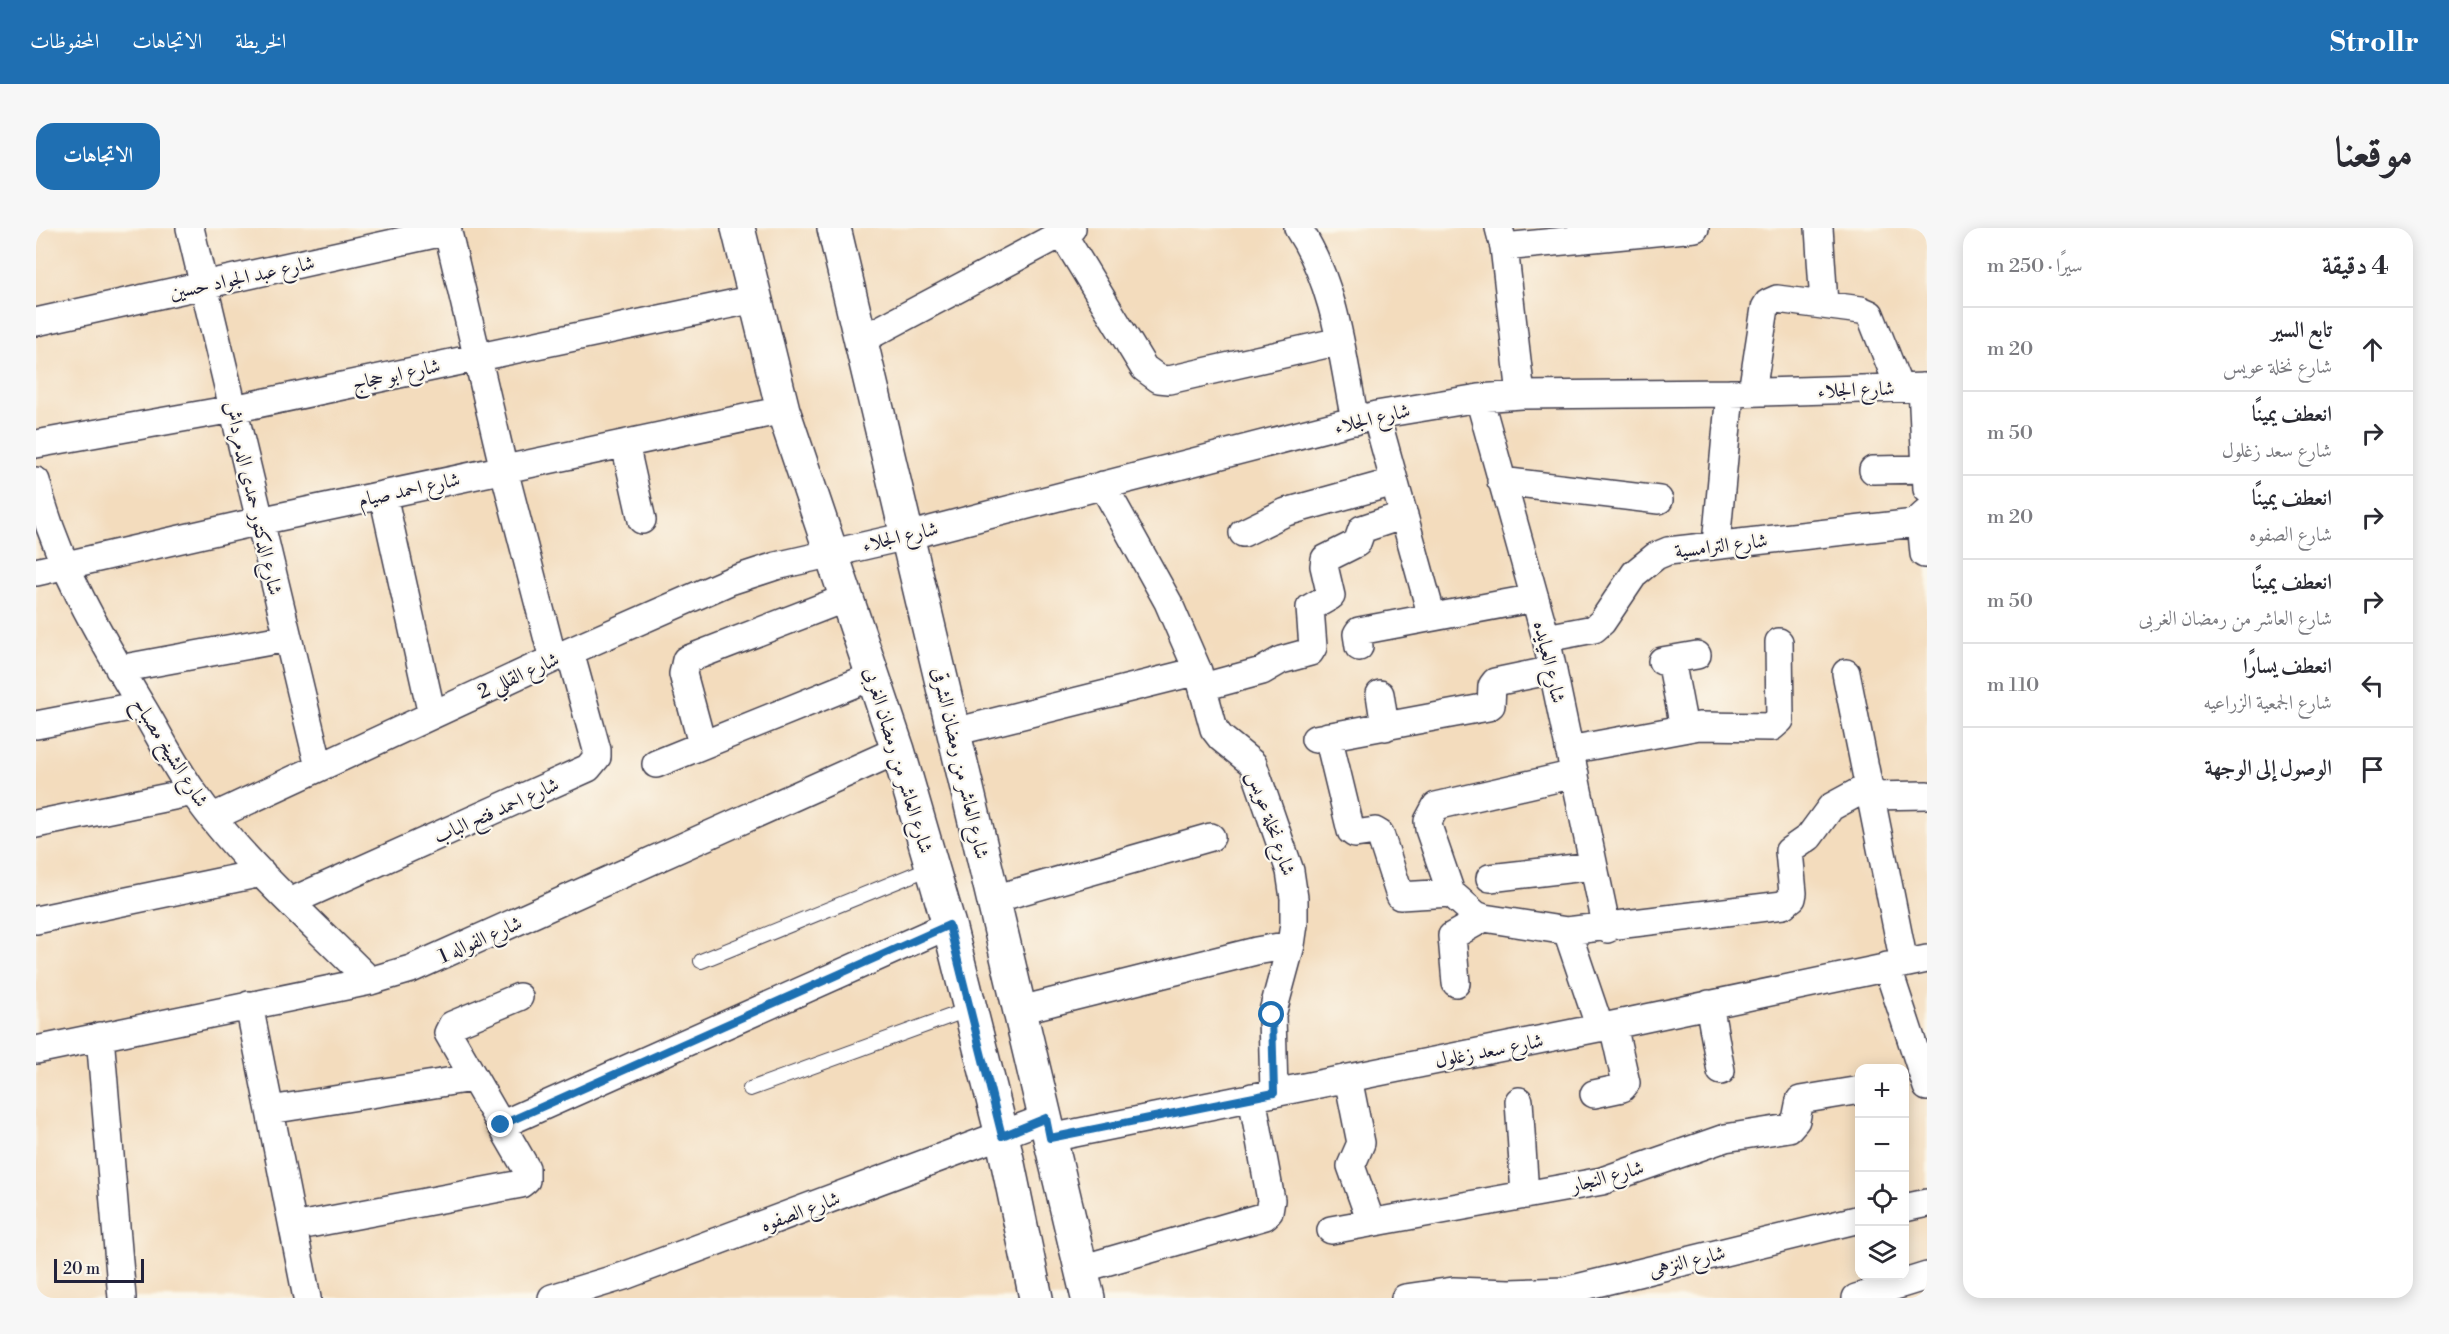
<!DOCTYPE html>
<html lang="ar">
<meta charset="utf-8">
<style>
:root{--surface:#fff;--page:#f7f7f7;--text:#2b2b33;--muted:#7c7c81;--line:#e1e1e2;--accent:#1f6fb2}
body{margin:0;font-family:"Libre Bodoni",Amiri,serif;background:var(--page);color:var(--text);direction:rtl}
.controls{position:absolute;right:18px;bottom:18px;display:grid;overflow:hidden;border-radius:12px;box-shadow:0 3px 15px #0003}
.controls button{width:54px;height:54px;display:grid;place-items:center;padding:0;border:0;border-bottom:2px solid var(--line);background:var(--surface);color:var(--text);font:30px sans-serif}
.scale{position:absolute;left:18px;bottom:15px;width:90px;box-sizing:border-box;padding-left:6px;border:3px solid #22223b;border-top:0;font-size:16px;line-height:21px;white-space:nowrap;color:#22223b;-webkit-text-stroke:4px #fbf7ec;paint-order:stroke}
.stop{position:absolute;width:18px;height:18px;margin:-14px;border:4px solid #1f6fb2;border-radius:50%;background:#fff}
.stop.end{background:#1f6fb2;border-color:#fff;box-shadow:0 2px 6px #0008}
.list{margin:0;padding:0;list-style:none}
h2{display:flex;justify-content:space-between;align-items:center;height:78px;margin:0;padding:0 24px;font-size:26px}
h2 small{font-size:20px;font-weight:400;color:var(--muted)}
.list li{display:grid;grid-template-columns:39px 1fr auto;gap:18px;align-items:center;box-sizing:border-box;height:84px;padding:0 24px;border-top:2px solid var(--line)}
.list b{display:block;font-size:22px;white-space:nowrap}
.list p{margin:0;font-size:20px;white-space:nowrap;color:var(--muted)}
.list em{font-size:20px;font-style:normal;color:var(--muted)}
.icon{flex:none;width:33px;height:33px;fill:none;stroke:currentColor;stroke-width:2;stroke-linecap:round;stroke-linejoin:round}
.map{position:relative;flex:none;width:1891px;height:1070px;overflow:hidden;direction:ltr;border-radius:18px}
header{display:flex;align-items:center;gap:36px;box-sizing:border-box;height:84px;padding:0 30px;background:var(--accent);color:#fff}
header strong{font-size:28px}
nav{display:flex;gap:33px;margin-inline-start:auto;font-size:21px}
.intro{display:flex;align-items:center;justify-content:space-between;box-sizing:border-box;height:144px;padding:0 36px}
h1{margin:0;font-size:42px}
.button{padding:15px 27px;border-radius:18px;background:var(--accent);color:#fff;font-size:21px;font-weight:700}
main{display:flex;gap:36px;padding:0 36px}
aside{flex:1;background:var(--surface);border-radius:18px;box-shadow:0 3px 15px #0003}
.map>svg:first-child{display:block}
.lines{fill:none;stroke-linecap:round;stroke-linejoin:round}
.service-casing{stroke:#413e4e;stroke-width:16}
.minor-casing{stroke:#413e4e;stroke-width:30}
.tertiary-casing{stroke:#413e4e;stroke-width:36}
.service{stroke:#fff;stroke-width:14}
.minor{stroke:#fff;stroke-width:27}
.tertiary{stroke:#fff;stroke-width:33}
.route{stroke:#1f6fb2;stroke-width:8}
.labels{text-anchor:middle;stroke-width:4.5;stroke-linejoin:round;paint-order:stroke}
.street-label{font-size:20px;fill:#22223b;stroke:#fbf7ec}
</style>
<header>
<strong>Strollr</strong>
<nav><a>الخريطة</a><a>الاتجاهات</a><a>المحفوظات</a></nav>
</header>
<div class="intro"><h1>موقعنا</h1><a class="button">الاتجاهات</a></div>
<main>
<aside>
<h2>4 دقيقة<small>سيرًا · 250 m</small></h2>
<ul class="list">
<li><svg class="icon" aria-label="ahead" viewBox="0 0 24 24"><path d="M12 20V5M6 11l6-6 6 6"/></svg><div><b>تابع السير</b><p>شارع نخلة عويس</p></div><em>20 m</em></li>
<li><svg class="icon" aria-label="right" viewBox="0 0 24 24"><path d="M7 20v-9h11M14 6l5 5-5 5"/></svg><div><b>انعطف يمينًا</b><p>شارع سعد زغلول</p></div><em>50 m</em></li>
<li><svg class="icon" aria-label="right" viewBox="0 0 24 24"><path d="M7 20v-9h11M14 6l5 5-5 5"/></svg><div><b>انعطف يمينًا</b><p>شارع الصفوه</p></div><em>20 m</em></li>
<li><svg class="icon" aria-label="right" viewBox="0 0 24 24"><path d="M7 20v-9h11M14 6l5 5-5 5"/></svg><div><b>انعطف يمينًا</b><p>شارع العاشر من رمضان الغربى</p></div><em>50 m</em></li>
<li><svg class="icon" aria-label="left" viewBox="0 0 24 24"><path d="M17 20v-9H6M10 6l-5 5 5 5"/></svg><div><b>انعطف يسارًا</b><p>شارع الجمعية الزراعيه</p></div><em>110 m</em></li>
<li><svg class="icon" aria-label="arrive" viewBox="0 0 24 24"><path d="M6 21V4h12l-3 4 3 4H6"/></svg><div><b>الوصول إلى الوجهة</b></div></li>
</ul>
</aside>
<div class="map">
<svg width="1891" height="1070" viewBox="0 0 1891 1070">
<rect width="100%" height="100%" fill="#fbf7ec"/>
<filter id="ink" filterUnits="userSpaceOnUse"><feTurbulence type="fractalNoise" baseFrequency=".0167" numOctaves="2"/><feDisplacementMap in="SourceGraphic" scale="12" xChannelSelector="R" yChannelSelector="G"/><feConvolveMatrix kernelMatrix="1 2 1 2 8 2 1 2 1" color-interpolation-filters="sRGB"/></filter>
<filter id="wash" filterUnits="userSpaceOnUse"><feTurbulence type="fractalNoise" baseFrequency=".008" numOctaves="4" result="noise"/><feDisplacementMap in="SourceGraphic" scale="24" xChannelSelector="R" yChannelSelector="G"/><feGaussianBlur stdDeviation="1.35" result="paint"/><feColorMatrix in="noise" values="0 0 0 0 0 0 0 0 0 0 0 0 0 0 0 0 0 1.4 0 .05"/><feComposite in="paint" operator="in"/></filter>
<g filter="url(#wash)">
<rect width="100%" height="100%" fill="#f3dcbd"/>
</g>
<g filter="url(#ink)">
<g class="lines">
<g class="service-casing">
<path id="service" d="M665 733 896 639
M714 861 934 781"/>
</g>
<g class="minor-casing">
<path id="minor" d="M154 0 283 539
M411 0 468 242 517 431
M1262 0C1300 58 1306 126 1319 193
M1463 0 1468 19 1485 167
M1783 0 1788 76
M1026 5 1108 140 1123 151 1133 152 1304 113
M1468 19 1659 0
M0 94 412 3
M825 112 1036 0
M1886 159 1891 261
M1716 164 1729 80 1732 75 1741 71 1825 82 1834 86 1863 159
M1443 170 1510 410 1571 701
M1340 187 1396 389
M0 216 197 181 719 71
M589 216 606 292
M1837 242 1890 241
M0 253C20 335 65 410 108 482 124 509 139 539 157 564 205 633 275 693 334 753
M1465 253 1623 272
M1067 257 1132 374 1162 443 1178 501 1185 510 1217 536 1254 643 1258 670V696L1255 717 1236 787 1238 865
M347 267 396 487
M1885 293 1888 326
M1207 305 1250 284 1358 254
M1680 316 1694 165
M0 344 224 293 747 182
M1510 410 1558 401 1566 394 1599 345 1620 328 1632 323 1879 295 1891 284
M1323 419 1321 406 1323 403 1499 370
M1635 432 1648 500
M1626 433 1661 427
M83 441 251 410
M1810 445 1868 735
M1167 459 1226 443 1245 432 1274 424 1277 419 1274 380 1295 368 1288 338 1289 331 1321 315 1326 301 1368 287
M1344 466 1349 499
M0 497 105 477
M918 504 1162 443
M1292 508 1315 603 1319 606 1339 603 1344 606 1364 668 1415 665 1440 687 1448 690 1531 703 1747 677 1756 670 1757 665 1753 623 1773 609 1795 579 1832 559
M1279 511 1452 479 1455 477 1456 458 1459 454 1517 442
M666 516 647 446 650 432 810 370
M1533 522 1663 498 1736 499 1744 492 1743 414
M620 536 837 448
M1834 568 1891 567
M177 589 517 431 694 353 740 338 871 308 1340 187 1443 170 1485 167 1694 165 1891 159
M0 596 157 564
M1454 650 1557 638
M1415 665 1393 601 1392 593 1400 578 1539 546
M958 671 1175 609
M256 673 552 540 561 529V522L534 424
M0 692 226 645
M1531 703 1564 800
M1851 738 1891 859
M1420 755 1416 708 1448 690
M1673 776 1685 843
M213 777 271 1070
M984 782 1220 723 1255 717
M64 808 86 1070
M0 822 334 753 375 741 862 522
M1312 850 1325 915 1315 938 1335 994
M1558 866 1586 860 1590 855 1577 797
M1483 873 1489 967
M234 882 436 850
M465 897 913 697
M1014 910 1577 797 1891 731
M1868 980 1891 975
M257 999 485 956 490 952V940L412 805 416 797 483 769
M1295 1002 1566 953 1689 910 1753 900 1760 892 1764 872 1824 862
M1045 1041 1229 988 1233 984 1235 972 1216 869
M516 1070 588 1048 1010 890
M1369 1070 1417 1063 1474 1065 1528 1063 1824 991
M1820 1070 1891 1048"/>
</g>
<g class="tertiary-casing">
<path id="tertiary" d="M702 0 747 182 862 522 913 697 966 907 1000 1070
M798 0 1052 1070"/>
</g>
<use href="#service" class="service"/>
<use href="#minor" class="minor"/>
<use href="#tertiary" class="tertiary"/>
</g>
</g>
<g class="lines" filter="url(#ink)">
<path class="route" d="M465 897 913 697 966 908 1010 890 1014 910 1238 865 1236 787"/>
</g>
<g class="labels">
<g class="street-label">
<text transform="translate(206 49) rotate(-12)" y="7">شارع عبد الجواد حسين</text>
<text transform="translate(360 146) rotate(-12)" y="7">شارع ابو حجاج</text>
<text transform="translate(1820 161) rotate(-2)" y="7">شارع الجلاء</text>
<text transform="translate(1336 190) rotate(-13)" y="7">شارع الجلاء</text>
<text transform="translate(373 261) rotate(-12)" y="7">شارع احمد صيام</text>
<text transform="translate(218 270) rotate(77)" y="7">شارع الدكتور حمدى الدمرداش</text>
<text transform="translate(864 308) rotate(-13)" y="7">شارع الجلاء</text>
<text transform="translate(1685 317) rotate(-7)" y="7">شارع الترامسية</text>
<text transform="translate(1514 434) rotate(77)" y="7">شارع العيايده</text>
<text transform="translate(482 447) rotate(-24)" y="7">شارع القللي 2</text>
<text transform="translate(135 524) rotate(58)" y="7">شارع الشيخ مصباح</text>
<text transform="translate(863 532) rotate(73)" y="7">شارع العاشر من رمضان الغربى</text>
<text transform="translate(925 535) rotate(77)" y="7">شارع العاشر من رمضان الشرقى</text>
<text transform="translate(460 582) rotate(-24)" y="7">شارع احمد فتح الباب</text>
<text transform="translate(1236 595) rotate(71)" y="7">شارع نخلة عويس</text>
<text transform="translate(444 711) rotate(-24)" y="7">شارع الفواله 1</text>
<text transform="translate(1453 822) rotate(-11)" y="7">شارع سعد زغلول</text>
<text transform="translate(1571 948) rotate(-15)" y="7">شارع النجار</text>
<text transform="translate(764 983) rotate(-20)" y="7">شارع الصفوه</text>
<text transform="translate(1651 1033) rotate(-14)" y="7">شارع النزهى</text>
</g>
</g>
</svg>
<div class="controls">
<button>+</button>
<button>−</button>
<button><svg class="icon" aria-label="locate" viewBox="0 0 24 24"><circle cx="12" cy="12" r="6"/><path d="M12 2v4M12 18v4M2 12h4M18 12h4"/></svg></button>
<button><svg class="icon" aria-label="layers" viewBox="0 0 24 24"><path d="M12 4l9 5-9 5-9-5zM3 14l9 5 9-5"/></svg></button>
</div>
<div class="scale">20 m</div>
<div class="stop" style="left:1236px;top:787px"></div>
<div class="stop end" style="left:465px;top:897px"></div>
</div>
</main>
